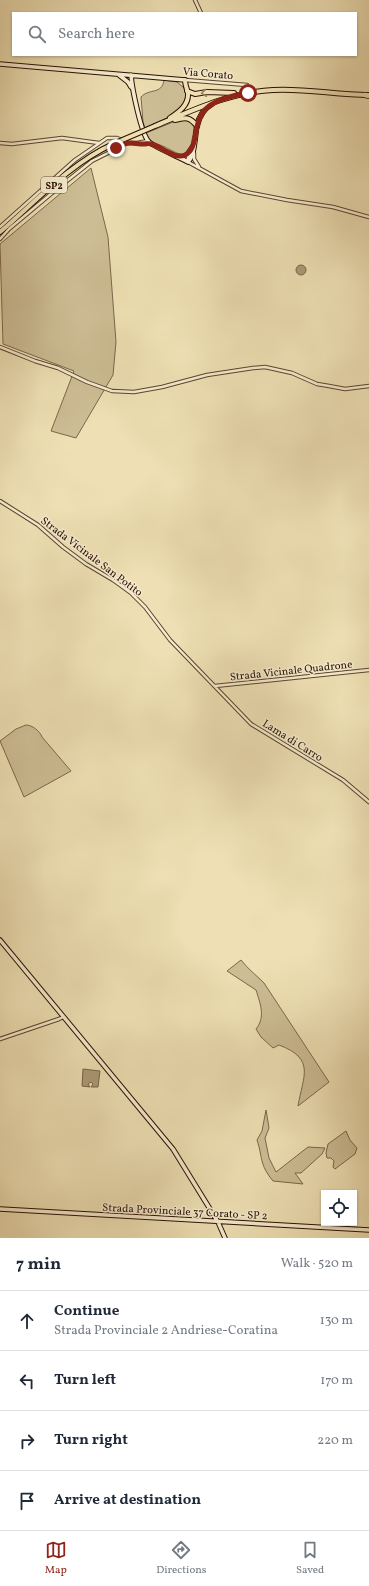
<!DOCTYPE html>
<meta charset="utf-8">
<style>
:root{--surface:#fff;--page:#f6f6f7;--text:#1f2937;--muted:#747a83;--line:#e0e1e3;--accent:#8f2418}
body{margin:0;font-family:Vollkorn,serif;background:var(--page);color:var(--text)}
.controls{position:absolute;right:12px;bottom:12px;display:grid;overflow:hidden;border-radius:0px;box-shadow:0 1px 3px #0004}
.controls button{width:36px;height:36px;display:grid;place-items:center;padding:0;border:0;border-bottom:1px solid var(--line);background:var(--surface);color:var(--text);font:20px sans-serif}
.stop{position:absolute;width:12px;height:12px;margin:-9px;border:3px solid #8f2418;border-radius:50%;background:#fff}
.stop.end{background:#8f2418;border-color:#fff;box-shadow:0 1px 4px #0008}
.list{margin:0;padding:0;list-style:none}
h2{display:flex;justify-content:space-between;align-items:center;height:52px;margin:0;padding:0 16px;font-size:17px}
h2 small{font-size:13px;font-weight:400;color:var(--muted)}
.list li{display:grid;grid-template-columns:26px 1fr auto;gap:12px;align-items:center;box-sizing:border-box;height:60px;padding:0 16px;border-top:1px solid var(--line)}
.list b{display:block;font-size:15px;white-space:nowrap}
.list p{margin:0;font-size:13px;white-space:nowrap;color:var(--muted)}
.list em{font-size:13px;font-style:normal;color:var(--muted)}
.icon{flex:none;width:22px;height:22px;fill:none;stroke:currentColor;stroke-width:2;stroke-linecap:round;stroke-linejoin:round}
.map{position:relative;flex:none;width:369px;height:1238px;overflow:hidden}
.search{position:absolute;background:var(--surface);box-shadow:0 1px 3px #0004;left:12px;right:12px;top:12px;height:44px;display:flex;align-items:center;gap:10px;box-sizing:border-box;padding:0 14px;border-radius:0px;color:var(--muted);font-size:15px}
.sheet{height:292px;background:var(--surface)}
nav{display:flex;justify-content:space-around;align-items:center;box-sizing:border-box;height:56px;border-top:1px solid var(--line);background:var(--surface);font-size:11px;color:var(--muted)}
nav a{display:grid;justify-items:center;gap:2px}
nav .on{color:var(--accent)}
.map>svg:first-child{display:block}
.green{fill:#cdbd95;stroke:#7c664a}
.water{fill:#ac9977;stroke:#786247}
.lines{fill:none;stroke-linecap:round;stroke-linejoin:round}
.minor-casing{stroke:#5c442d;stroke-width:4.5}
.secondary-casing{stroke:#2b1000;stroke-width:5.5}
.primary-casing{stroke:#2b1000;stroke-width:6}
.trunk-casing{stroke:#2b1000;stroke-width:6}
.minor{stroke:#f4ebce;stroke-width:2.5}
.secondary{stroke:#f4ebce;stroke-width:3.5}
.primary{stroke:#eee0b4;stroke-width:4}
.trunk{stroke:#eee0b4;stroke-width:4.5}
.primary-bridge-casing{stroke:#2b1000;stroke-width:6;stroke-linecap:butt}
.primary-bridge{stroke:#eee0b4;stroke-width:4}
.oneway{stroke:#968263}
.route{stroke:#8f2418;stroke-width:5}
.labels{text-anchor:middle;stroke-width:3;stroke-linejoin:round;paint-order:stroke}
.shield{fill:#f4ebce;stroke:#67523e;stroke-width:1}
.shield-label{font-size:10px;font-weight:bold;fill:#2b1000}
.street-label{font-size:11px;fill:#2b1000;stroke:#f4ebce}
</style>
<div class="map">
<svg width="369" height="1238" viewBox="0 0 369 1238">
<rect width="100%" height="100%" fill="#eee0b4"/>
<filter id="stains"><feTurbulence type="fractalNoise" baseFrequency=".005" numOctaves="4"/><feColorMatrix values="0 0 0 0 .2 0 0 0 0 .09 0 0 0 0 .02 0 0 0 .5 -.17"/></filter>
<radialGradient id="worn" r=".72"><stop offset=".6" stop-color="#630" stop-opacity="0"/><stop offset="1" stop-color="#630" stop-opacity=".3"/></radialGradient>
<path class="green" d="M164 80 177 82 184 88C185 91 186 94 187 97 187 112 157 122 145 128L143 122 141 97C149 88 162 95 164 80Z
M183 118 193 121C195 128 193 134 192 140 189 162 179 154 165 147 156 143 150 143 146 133Z
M91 168 108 237 116 342 113 375 76 438 51 431 74 371 3 344 0 244Z
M26 725C32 725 40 731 42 737L71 771 24 797 0 741 16 729Z
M241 960C248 969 256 975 264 983L329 1082 298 1106C303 1076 316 1059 279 1045L273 1048 261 1037 256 1029C266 1017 260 1003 256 990L227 971Z
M266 1110 269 1128 265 1138 269 1158 276 1172 308 1147 325 1148 322 1154 301 1173H295L303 1184 273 1181C259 1164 263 1158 257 1140L262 1131Z
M346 1131 350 1140 357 1148 355 1154 335 1169 333 1167 334 1161 331 1158H327L326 1153 328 1144Z"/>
<path class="water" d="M296 270a5 5 0 1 1 10 0a5 5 0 1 1-10 0Z
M83 1069 100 1071 98 1087H91L93 1084 91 1082 88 1084 90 1087 82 1086Z"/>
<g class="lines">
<g class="minor-casing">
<path id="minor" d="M195 0 201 13
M185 80 247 85
M0 143 12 144 62 138 99 143
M137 143 148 141
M117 147 127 143
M194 153V159L199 167
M188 162 241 191 287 200 333 207 369 217
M0 227 75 160 107 138H117L129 143H150
M0 239 9 229 58 188 92 161 110 152 116 148 118 142
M0 347 35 361 58 368 87 382 112 391 134 392 162 387 207 375 253 368 265 367 292 373 317 384 329 386 345 389 369 386
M0 501 38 525 63 547 86 564 113 580 131 593 145 607 170 640 251 724 343 780 369 802
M215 686 369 670
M0 1039 59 1019 63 1017"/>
</g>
<g class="secondary-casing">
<path id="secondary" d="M0 64 185 80
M119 75 128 82 131 87
M131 75C132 88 141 134 149 142 156 148 179 157 188 162
M188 162C195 156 195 136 197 126
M188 162 189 152 193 146
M0 940 173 1149 218 1222 225 1238
M0 1209 369 1230"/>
</g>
<g class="primary-casing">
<path id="primary" d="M187 91 195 94 207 92 234 93
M170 118C179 112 189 105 188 93 187 89 185 85 185 80
M175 120C186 117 190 117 197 126
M155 126C193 110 231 92 273 90 305 88 336 95 368 95
M197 126C199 117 203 109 212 104
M0 232C35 202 71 163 113 144"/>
</g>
<g class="trunk-casing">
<path id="trunk" d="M365 95 369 96"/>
</g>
<use href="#minor" class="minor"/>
<use href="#secondary" class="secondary"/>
<use href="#primary" class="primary"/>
<use href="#trunk" class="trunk"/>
<g class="primary-bridge-casing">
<path id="primary-bridge" d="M113 144 155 126"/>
</g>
<use href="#primary-bridge" class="primary-bridge"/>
</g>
<defs><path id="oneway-chevron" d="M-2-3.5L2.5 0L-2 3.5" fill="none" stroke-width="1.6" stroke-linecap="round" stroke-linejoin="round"/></defs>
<use class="oneway" href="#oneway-chevron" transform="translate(204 93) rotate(174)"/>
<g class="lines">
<path class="route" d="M116 148C130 140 132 144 145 144 146 144 150 143 151 144 162 146 173 160 185 155 200 148 191 120 208 107 219 98 235 95 248 93"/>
</g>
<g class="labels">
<rect class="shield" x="41" y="177" width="26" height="16" rx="3"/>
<g class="shield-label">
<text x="54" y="189">SP2</text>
</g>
<g class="street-label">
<text transform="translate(208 73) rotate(5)" y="4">Via Corato</text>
<text transform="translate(92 556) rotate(37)" y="4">Strada Vicinale San Potito</text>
<text transform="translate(291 670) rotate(-6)" y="4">Strada Vicinale Quadrone</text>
<text transform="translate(293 740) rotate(32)" y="4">Lama di Carro</text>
<text transform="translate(185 1211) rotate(3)" y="4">Strada Provinciale 37 Corato - SP 2</text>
</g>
</g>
<rect width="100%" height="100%" filter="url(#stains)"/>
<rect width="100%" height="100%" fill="url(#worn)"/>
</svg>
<div class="controls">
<button><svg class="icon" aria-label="locate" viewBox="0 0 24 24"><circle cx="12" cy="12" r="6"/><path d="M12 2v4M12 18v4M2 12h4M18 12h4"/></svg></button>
</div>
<div class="stop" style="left:248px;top:93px"></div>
<div class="stop end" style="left:116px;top:148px"></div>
<div class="search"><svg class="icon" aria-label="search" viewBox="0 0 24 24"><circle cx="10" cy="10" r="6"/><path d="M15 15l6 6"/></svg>Search here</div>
</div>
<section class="sheet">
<h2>7 min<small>Walk · 520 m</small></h2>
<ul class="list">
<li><svg class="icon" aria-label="ahead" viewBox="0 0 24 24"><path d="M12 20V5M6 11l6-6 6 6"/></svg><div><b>Continue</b><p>Strada Provinciale 2 Andriese-Coratina</p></div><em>130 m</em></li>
<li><svg class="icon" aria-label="left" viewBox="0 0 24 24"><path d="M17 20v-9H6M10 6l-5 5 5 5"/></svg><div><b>Turn left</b></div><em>170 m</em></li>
<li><svg class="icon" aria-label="right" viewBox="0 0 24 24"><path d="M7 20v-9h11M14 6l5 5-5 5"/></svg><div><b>Turn right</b></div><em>220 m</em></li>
<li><svg class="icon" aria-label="arrive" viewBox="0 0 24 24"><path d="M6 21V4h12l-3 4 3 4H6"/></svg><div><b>Arrive at destination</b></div></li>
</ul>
</section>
<nav>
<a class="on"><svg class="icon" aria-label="map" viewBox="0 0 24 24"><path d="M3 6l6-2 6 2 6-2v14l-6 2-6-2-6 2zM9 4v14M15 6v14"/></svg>Map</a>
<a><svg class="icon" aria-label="directions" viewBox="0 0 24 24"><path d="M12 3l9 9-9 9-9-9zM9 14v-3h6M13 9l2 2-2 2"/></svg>Directions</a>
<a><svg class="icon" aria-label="saved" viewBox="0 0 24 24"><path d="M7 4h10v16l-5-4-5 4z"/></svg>Saved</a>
</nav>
